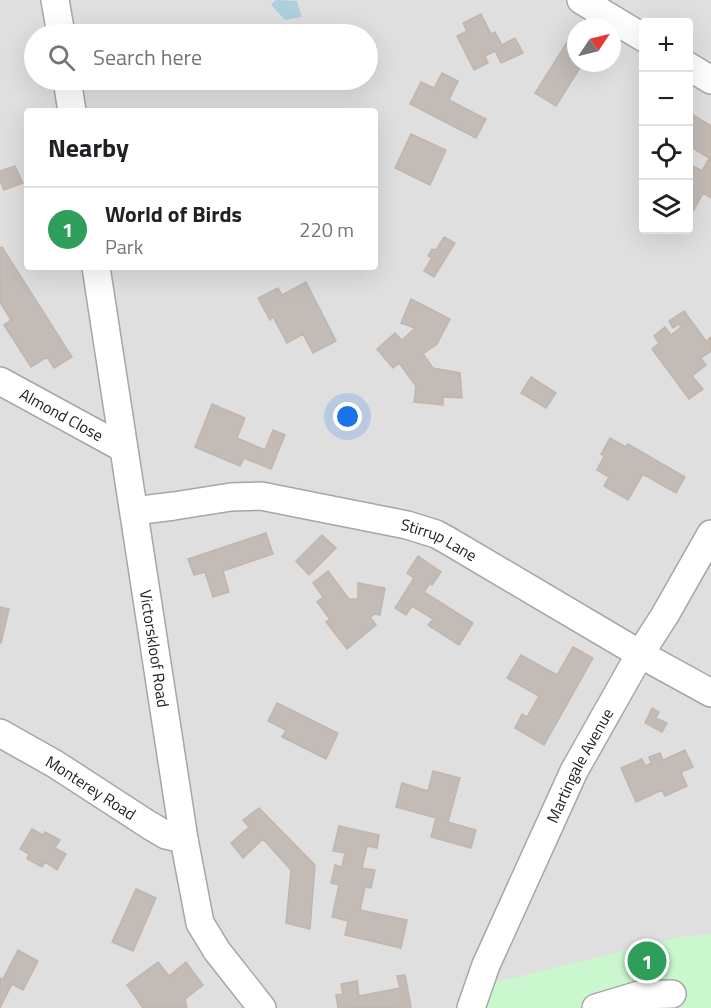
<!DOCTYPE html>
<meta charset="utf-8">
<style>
:root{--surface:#fff;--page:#f6f6f6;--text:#202124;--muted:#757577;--line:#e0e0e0;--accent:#0f766e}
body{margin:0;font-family:"Titillium Web",sans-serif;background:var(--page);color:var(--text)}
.controls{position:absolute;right:18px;top:18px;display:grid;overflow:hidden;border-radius:6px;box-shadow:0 6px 24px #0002}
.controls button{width:54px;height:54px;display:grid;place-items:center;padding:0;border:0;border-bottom:2px solid var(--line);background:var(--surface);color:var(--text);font:30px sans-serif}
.compass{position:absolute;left:567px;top:18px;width:54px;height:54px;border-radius:50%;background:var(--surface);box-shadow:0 6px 24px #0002;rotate:55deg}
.you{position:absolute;left:348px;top:417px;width:21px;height:21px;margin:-15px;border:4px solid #fff;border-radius:50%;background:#1a73e8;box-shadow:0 0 0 9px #1a73e833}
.badge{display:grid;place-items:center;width:39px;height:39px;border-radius:50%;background:var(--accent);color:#fff;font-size:20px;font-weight:700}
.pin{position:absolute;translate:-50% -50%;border:3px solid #fff;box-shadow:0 2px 6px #0006}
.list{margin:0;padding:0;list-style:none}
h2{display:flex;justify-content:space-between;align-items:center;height:78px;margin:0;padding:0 24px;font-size:26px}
h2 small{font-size:20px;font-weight:400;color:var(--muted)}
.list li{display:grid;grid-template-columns:39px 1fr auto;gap:18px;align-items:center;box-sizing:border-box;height:84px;padding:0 24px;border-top:2px solid var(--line)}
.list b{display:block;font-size:22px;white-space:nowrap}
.list p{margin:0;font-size:20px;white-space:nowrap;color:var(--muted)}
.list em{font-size:20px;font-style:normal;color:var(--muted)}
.icon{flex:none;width:33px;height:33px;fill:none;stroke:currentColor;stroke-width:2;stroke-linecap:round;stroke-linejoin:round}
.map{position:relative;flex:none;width:711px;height:1008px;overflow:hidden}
.search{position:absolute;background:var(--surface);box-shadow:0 6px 24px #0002;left:24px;top:24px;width:354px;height:66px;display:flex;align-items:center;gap:15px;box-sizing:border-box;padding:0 21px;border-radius:33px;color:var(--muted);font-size:22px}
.panel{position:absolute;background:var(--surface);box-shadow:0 6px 24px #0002;left:24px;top:108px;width:354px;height:162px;border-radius:6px}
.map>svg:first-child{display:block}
.residential{fill:#e0dfdf;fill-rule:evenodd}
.park{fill:#caf7ce}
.water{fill:#acd1dc}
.building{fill:#c2bbb6;stroke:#c2b6ac;stroke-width:1.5}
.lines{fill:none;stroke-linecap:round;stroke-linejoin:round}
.minor-casing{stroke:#a6a6a6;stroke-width:30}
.minor{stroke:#fff;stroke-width:27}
.labels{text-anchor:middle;stroke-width:5;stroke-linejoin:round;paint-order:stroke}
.street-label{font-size:16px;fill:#222;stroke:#fff}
</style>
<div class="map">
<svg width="711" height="1008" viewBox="0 0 711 1008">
<rect width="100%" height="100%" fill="#f1efe9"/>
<path class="residential" d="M0 0H711V1008H0ZM644 22H688V230H644ZM576 27H612V63H576ZM34 34H368V80H34ZM27 111H375V267H27Z"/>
<path class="park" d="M711 934V1008H481L487 984 680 937Z"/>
<path class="water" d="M276 0 297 1 302 17 285 20 271 5Z"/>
<path class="building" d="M481 14 491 34 495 32 502 45 515 38 523 53 501 63 495 51 485 56 488 63 474 70 457 36 467 31 463 23Z
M568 41 576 46V63H583L556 106 535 93Z
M442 73 458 81 449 100 486 119 476 138 410 104 421 82 434 88Z
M688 112 711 126V198L703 193 694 210 688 207V163L702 171 709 158 688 145Z
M411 134 446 150 430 185 395 168Z
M15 166 23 183 4 190 0 180V171Z
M444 237 455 243 434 277 424 271 432 258 428 256 432 249 436 250Z
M2 247 72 357 54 368 47 357 31 367 4 325 11 320 0 302V248Z
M306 282 336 341 313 353 303 334 287 343 273 317 270 320 258 298 278 288 282 295Z
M411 299 450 319 437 344 423 354 433 368 460 373 462 398 443 397V405L414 402 416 386 399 363 393 368 377 349 395 333 402 340 415 328 401 323Z
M684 311 706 341 711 337V351L701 358 706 365 692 376 703 389 689 399 652 349 659 343 654 336 665 327 671 335 681 327 679 324 673 328 669 321Z
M531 377 556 393 546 408 521 393Z
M212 404 245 418 237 438 265 450 273 430 285 435 271 469 244 458 240 466 195 447Z
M610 438 626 447 628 444 685 477 676 493 643 474 628 500 604 486 609 477 597 470 604 456 601 454Z
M266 533 273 554 223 571 229 592 213 597 205 572 194 575 188 559Z
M322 535 336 548 309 575 296 561Z
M418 556 441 572 432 585 430 583 424 592 473 623 459 645 428 625 433 619 412 606 406 615 395 608 414 578 407 573Z
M328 571 349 599H358V583L385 588 380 615 375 614 370 617 376 625 347 649 326 622 330 619 317 602 323 597 313 583Z
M0 607 9 609 1 643 0 642Z
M573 647 593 658 544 745 515 728 522 714 527 717 539 696 507 678 521 655 557 675Z
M277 703 338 733 326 759 282 737 286 730 268 721Z
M652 708 659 712 656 718 667 723 662 732 645 723Z
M685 750 693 767 681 772 687 786 665 796 662 790 636 802 621 768 642 759 645 766 651 763 649 757 660 753 663 760Z
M433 771 460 778 448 822 476 830 471 848 431 837 436 818 396 807 402 783 428 791Z
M259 808 315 865 310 929 286 923 291 870 263 839 243 858 231 843 249 827 243 820Z
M339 826 379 835 377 848 367 846 362 868 375 870 371 888 365 887 360 910 407 920 401 948 345 935 348 921 332 917 339 885 331 883 335 865 342 867 345 853 333 851Z
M32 829 43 835 45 832 60 840 55 848 66 854 57 870 45 862 42 867 27 859 29 854 20 849Z
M136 889 156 898 133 951 112 942Z
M18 950 38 961 23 990 12 984 0 1008V978L3 979Z
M158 962 169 976 186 962 203 985 185 999 187 1008H143L127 985Z
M405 975 411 1007 338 1008 336 995 343 994 341 984 357 981 359 996 400 988 397 976Z"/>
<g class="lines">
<g class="minor-casing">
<g id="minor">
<path d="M55 0 61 34"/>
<path d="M581 0 644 38"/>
<path d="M688 66 711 80"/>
<path d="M67 80 72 111"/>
<path id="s1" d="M96 267 184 839 200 923 217 951 262 1008"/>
<path id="s2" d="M0 381 123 448"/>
<path id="s3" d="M134 511 174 506 231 497 261 496 407 525 436 534 447 540 640 654 711 693"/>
<path id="s4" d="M0 733 55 764 149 825 166 835 184 839"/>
<path id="s5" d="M471 1008 486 965 574 771 640 654 665 615 711 534"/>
<path d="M596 1008 639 995 672 994"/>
</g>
</g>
<use href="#minor" class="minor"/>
</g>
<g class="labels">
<g class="street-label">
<text dy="6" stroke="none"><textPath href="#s2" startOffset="70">Almond Close</textPath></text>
<text dy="6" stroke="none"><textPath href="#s3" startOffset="312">Stirrup Lane</textPath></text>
<text dy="6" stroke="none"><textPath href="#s1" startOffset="386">Victorskloof Road</textPath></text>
<text dy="6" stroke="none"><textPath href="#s5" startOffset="266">Martingale Avenue</textPath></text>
<text dy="6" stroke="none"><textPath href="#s4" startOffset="106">Monterey Road</textPath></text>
</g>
</g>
</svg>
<div class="controls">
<button>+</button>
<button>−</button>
<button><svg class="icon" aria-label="locate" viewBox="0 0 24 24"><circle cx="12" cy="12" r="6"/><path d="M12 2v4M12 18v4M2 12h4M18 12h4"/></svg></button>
<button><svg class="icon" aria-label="layers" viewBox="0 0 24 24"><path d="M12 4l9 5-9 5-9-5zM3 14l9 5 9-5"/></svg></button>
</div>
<svg class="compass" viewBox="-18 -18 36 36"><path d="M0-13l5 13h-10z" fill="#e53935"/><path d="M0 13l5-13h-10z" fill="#757577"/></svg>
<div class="you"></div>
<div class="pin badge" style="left:647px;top:961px;background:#2e9e5b">1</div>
<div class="search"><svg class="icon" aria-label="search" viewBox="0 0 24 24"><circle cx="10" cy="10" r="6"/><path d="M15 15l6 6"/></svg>Search here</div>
<section class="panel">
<h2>Nearby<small></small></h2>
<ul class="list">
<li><span class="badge" style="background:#2e9e5b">1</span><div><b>World of Birds</b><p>Park</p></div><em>220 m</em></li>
</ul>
</section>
</div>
